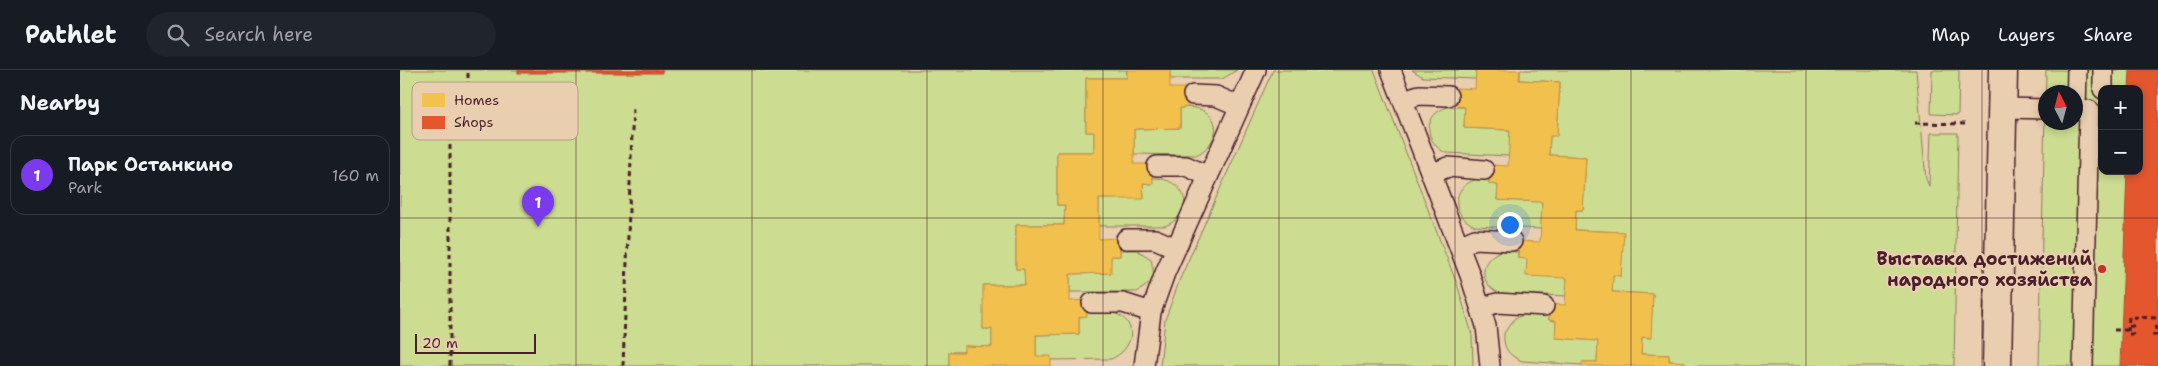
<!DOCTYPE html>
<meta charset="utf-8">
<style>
:root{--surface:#171b24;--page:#20242c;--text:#f1f3f6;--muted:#9ea1a6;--line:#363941;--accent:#7c3aed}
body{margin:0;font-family:"Shantell Sans",sans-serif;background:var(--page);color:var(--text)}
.controls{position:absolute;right:15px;top:15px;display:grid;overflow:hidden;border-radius:10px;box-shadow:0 2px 8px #0003}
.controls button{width:45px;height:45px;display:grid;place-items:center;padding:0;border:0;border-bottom:1px solid var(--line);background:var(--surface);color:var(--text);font:25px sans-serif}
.compass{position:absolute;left:1638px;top:15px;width:45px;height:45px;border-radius:50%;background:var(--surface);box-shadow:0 2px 8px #0003;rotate:354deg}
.scale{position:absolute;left:15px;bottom:12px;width:121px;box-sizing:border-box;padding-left:5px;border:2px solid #4a1f2b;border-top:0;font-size:14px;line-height:18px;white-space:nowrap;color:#4a1f2b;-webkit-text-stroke:4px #e9ceb0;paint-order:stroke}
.you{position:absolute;left:1109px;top:154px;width:18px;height:18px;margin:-12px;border:4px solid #fff;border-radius:50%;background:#1a73e8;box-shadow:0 0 0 8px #1a73e833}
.badge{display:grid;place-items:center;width:32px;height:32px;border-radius:50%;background:var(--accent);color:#fff;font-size:16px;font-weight:700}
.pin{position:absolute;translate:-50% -41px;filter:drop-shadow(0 1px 2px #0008)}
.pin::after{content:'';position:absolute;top:26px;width:18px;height:15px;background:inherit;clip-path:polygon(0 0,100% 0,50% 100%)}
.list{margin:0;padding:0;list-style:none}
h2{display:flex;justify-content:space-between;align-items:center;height:65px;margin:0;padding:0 20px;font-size:21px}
h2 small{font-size:16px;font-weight:400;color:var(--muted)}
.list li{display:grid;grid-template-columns:32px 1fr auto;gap:15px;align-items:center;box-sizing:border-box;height:80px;margin:0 10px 10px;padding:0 10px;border:1px solid var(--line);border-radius:15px}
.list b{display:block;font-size:19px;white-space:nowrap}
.list p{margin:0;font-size:16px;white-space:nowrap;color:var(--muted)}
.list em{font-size:16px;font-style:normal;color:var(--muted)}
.icon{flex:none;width:28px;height:28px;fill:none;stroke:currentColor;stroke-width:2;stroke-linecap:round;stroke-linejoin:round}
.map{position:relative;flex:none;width:1758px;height:296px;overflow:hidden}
header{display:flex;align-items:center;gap:30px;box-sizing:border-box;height:70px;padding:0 25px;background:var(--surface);border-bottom:1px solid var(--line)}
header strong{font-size:24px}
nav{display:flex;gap:28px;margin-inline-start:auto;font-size:18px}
.search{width:350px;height:45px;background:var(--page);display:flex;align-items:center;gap:12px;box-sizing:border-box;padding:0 18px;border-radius:28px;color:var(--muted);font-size:19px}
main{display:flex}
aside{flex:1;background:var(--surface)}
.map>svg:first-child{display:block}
.green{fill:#ccdc90;stroke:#8b7e5e;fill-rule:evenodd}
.homes{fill:#f2c14e;stroke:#c09044}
.shops{fill:#e4572e;stroke:#b6462d}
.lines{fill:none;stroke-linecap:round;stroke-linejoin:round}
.lane-casing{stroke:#4a1f2b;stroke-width:22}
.street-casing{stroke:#4a1f2b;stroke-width:31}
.path{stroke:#4a1f2b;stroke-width:3;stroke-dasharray:5 4;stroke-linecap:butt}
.lane{stroke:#e9ceb0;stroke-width:19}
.street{stroke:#e9ceb0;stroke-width:28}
.grid{fill:none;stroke:#4a1f2b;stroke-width:1;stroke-opacity:0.55}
.poi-dot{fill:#c8321e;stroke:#e9ceb0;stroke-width:2}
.labels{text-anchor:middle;stroke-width:5;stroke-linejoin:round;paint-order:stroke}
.poi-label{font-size:18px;font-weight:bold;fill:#4a1f2b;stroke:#e9ceb0;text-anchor:end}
.key{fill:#e9ceb0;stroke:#b99a88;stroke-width:1}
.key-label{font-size:14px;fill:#4a1f2b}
</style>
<header>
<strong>Pathlet</strong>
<div class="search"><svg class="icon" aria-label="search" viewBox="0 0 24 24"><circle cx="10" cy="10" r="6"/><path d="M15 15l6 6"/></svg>Search here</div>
<nav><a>Map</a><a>Layers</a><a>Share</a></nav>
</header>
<main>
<aside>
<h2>Nearby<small></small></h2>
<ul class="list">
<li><span class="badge">1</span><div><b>Парк Останкино</b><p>Park</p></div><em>160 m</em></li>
</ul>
</aside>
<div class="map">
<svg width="1758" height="296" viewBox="0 0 1758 296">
<rect width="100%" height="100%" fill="#e9ceb0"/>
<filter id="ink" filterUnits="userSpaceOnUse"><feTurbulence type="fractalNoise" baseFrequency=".02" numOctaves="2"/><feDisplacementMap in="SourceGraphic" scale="10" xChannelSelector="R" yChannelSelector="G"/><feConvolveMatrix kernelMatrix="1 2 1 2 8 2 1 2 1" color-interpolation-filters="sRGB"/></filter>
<g filter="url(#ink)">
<path class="green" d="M0 0H727V8H686V62H694V82H657V135H665L664 155H616V199H624L625 215H584L583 259H592V277L565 276 564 282H549V296H0Z
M770 0H837L822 9H770Z
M873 0H974L1057 214 1072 264 1073 296H760L765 250 780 209Z
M1012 0H1076V9L1023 7Z
M1120 0H1516L1526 109 1529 116 1531 63H1558L1554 296H1285V292L1269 291V285L1241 284 1242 267 1250 268 1253 224 1212 222 1213 205 1221 206 1223 162 1175 160 1176 140H1183L1186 87 1149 85 1150 66 1157 65 1160 12 1120 10Z
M1532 0H1559L1558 45 1531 44Z
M1646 0H1758V296H1639ZM1702 19H1739V101H1702ZM1646 22H1676V52H1646Z
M1048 37H1065L1064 58 1110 60 1109 86 1046 83C1024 73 1022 44 1048 37Z
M780 38C788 37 797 37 804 41 825 53 814 77 796 85L734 84V59L780 58Z
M753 108C786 108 798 142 765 156H699V129L744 128 743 113 752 114Z
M1077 109H1089V114L1098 115 1097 130 1142 132 1141 159 1075 156C1050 145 1051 117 1077 109Z
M720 180H737L751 189 754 205 750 213 737 222H670V204L710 203 711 186H720Z
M1101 181 1118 182V188L1127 189 1167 208 1166 226 1099 223C1078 213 1079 189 1101 181Z
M687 242C695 242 706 240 714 243 740 252 733 280 711 289L651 290 636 286V265L679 264V247L686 246Z
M1124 245 1149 246V250L1156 251V268L1198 271 1197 292H1183L1182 295 1122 291C1108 285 1103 278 1104 263L1115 248Z"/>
<path class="homes" d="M727 0H770V18H788V37L780 38V58L734 59V94H752L753 114 743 113 744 129H699V169L720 168V186H711V203L670 204V231L686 230 687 246 679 247V264L636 265V286H651V296H549V282H564V276L592 277V259H583V215H625L624 199H616V155H664L665 135H657V82H694V62H686V8H727Z
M1076 0H1120L1119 10 1160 12 1157 66H1150L1149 85 1186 87 1183 140H1176L1175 160 1224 162 1221 206 1213 205 1212 222 1253 224 1251 268 1242 267 1241 284 1269 285V291L1285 292V296H1182V292H1197L1198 271 1155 268 1156 251 1149 250 1150 234 1165 235 1167 208 1126 206 1127 189 1118 188 1119 171 1140 172 1142 132 1097 130 1098 115 1089 114 1090 95 1108 96 1110 60 1064 58 1065 37 1057 36V18L1075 19Z"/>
<path class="shops" d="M118 0H262V3H118Z
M1730 0H1758V296H1720L1727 101H1739V19H1729Z"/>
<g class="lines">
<g class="lane-casing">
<path id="lane" d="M991 0 1070 205 1086 256 1090 296
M1703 19V0
M793 25 816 26 839 36
M1003 30 1019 25 1048 26
M1602 38 1646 39
M1676 40 1677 0
M757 96H786L808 106
M1031 104 1048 97 1084 100
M726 169H755L776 178
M1059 176 1075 169 1112 171
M692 233H723L751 242
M1081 238 1097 233 1144 236
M744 296 751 242 765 203 856 0
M1683 296 1689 40"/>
</g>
<g class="street-casing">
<path id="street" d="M1597 296 1603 0"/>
</g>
<path class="path" d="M1515 53 1567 54
M1729 256H1734
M1714 260H1728
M1734 264H1728L1729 247 1758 248
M1752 265H1756V257H1752
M50 296V56H68V0
M223 296 233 36"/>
<use href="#lane" class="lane"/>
<use href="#street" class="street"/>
</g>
</g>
<path class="grid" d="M176 0V296M352 0V296M527 0V296M703 0V296M879 0V296M1055 0V296M1231 0V296M1406 0V296M1582 0V296M0 148H1758"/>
<circle class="poi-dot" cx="1702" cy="199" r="5"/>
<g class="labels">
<g class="poi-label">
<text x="1692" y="195">Выставка достижений<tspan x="1692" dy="21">народного хозяйства</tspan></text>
</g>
</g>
<rect x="12" y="12" width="166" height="58" rx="8" class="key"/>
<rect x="22" y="23" width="23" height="14" fill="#f2c14e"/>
<rect x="22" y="46" width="23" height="13" fill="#e4572e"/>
<g class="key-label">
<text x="54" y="35">Homes</text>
<text x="54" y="57">Shops</text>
</g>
</svg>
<div class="controls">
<button>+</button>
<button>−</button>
</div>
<svg class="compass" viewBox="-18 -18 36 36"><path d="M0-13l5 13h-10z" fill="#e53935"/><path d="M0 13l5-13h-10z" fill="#9ea1a6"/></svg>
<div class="scale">20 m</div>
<div class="you"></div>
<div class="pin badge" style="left:138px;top:157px">1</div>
</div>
</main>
